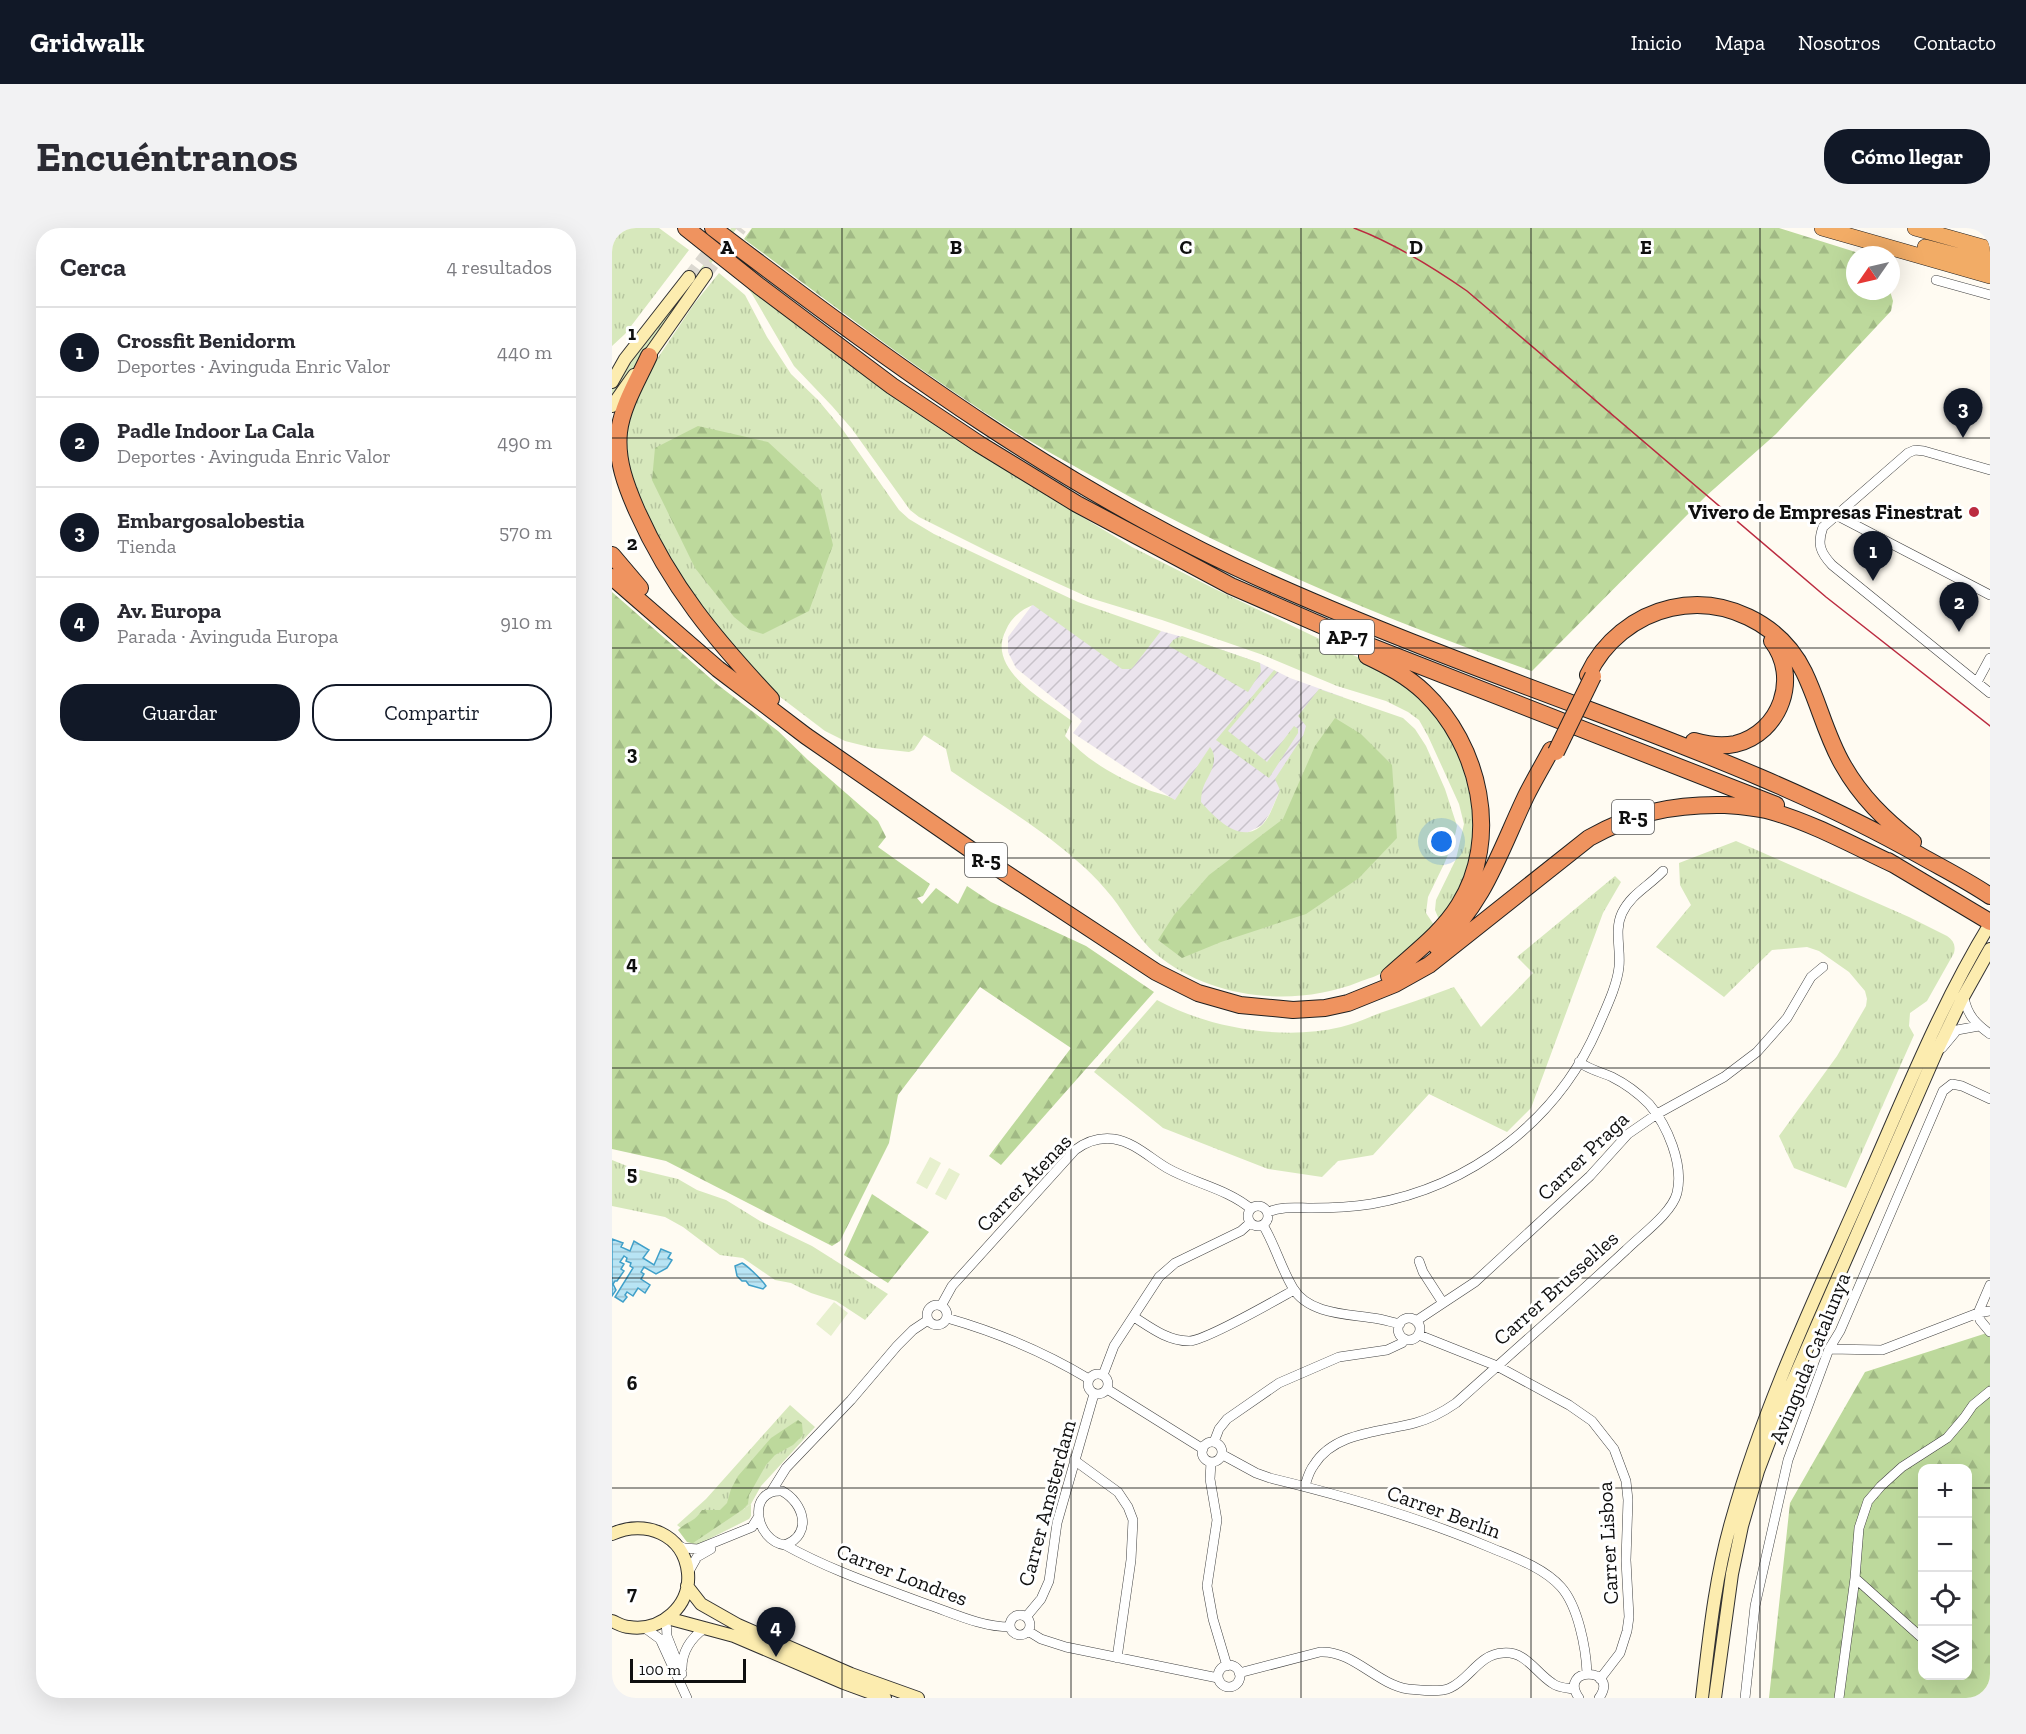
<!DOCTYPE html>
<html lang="es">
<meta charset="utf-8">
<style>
:root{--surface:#fff;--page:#f2f2f3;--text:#2b2b33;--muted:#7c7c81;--line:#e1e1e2;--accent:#111827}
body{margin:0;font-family:"Zilla Slab",serif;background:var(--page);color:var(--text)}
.controls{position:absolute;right:18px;bottom:18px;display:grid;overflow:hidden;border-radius:12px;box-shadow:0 6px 24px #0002}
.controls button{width:54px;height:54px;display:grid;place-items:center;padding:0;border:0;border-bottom:2px solid var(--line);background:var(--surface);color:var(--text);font:30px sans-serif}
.compass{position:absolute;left:1234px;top:18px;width:54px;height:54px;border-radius:50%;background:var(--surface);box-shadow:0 6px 24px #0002;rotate:236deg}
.scale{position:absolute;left:18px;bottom:15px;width:116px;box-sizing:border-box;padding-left:6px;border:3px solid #0f0f0f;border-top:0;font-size:16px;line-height:21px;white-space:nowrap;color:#0f0f0f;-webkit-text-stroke:4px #fff;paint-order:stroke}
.you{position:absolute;left:830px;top:614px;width:21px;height:21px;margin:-15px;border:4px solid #fff;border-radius:50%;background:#1a73e8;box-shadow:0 0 0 9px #1a73e833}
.badge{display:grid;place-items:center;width:39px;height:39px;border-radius:50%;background:var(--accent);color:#fff;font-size:20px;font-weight:700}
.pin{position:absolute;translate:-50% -50px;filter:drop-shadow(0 2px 3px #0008)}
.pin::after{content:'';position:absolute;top:32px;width:21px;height:18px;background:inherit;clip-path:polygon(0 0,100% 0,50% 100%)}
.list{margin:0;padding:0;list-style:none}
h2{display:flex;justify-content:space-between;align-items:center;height:78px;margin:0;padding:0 24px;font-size:26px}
h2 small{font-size:20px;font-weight:400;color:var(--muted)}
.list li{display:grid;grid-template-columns:39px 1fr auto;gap:18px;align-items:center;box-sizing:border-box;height:90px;padding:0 24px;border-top:2px solid var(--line)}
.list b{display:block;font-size:22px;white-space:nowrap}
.list p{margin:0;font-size:20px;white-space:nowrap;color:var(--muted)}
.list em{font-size:20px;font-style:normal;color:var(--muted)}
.actions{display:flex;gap:12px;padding:18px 24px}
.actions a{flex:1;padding:14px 0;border:2px solid var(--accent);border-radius:24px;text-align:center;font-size:21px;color:var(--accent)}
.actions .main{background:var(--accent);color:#fff}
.icon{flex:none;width:33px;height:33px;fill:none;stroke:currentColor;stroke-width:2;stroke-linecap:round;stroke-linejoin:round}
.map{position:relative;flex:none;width:1378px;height:1470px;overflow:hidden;border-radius:24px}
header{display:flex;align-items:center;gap:36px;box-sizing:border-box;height:84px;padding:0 30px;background:var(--accent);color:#fff}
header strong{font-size:28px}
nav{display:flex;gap:33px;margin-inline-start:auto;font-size:21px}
.intro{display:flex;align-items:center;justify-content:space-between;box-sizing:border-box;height:144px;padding:0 36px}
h1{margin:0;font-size:42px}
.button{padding:15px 27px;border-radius:24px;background:var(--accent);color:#fff;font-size:21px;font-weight:700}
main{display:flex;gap:36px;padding:0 36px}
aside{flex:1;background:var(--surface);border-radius:24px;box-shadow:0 6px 24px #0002}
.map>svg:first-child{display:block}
.industrial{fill:url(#industrial-furrows)}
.grass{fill:url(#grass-tufts)}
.forest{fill:url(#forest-firs);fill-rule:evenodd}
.garden{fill:#d7e8bc}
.pitch{fill:#e7f0ce}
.water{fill:url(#water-rules);stroke:#41a0c9;stroke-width:1.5}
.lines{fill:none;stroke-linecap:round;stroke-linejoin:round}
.secondary-tunnel{stroke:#dbd8d0;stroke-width:12;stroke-dasharray:12 6;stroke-linecap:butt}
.minor-casing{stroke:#424242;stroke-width:10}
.secondary-casing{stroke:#313131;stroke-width:14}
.trunk-casing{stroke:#202020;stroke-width:16}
.motorway-casing{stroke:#202020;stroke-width:18}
.minor{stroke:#fff;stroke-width:9}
.secondary{stroke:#fcecaf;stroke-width:12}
.trunk{stroke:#f2ac66;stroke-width:15}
.motorway{stroke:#ef935f;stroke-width:16}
.tram{stroke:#bb2b40;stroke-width:1.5}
.motorway-bridge-casing{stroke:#202020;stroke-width:18;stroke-linecap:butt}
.motorway-bridge{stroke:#ef935f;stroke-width:16}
.grid{fill:none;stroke:#0f0f0f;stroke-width:1.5;stroke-opacity:0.55}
.poi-dot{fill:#bb2b40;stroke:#fff;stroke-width:2}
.labels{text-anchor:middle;stroke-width:6;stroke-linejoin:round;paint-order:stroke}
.shield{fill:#fff;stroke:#575757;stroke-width:1.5}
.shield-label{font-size:20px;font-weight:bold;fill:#0f0f0f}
.poi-label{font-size:21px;font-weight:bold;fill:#0f0f0f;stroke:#fff;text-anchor:end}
.street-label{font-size:21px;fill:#0f0f0f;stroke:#fff}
.grid-label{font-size:20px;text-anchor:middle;font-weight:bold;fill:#0f0f0f;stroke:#fff;stroke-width:6;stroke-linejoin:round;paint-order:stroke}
</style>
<header>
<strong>Gridwalk</strong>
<nav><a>Inicio</a><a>Mapa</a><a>Nosotros</a><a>Contacto</a></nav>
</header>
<div class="intro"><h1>Encuéntranos</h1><a class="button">Cómo llegar</a></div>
<main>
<aside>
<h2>Cerca<small>4 resultados</small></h2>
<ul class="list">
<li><span class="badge">1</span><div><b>Crossfit Benidorm</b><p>Deportes · Avinguda Enric Valor</p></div><em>440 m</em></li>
<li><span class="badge">2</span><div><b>Padle Indoor La Cala</b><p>Deportes · Avinguda Enric Valor</p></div><em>490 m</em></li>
<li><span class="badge">3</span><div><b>Embargosalobestia</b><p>Tienda</p></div><em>570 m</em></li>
<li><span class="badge">4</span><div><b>Av. Europa</b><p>Parada · Avinguda Europa</p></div><em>910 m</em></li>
</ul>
<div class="actions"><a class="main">Guardar</a><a>Compartir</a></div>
</aside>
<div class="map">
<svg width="1378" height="1470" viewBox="0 0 1378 1470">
<defs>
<pattern id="industrial-furrows" width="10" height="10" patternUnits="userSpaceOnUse" patternTransform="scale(1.5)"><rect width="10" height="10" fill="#ebe4ed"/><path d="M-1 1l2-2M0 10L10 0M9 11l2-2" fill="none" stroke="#c8c2ca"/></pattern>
<pattern id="grass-tufts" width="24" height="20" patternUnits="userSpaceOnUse" patternTransform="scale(1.5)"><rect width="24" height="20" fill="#d7e8bc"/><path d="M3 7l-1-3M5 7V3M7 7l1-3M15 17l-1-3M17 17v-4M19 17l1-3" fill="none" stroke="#b7c6a0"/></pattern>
<pattern id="forest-firs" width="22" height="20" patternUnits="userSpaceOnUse" patternTransform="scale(1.5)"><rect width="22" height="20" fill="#bdd99c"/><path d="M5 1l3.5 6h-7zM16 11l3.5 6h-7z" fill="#a1b985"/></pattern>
<pattern id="water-rules" width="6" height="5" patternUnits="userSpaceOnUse" patternTransform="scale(1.5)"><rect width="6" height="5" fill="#b8e4f4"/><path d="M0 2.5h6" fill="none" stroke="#9dc2d0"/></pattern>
</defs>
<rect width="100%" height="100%" fill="#fffbf2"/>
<path class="industrial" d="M421 376 436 387 542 411 549 403 581 412 648 435 678 450 731 469 668 562 658 585 650 597 597 625 590 590 461 505 470 493 404 440 396 424V409Z"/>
<path class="grass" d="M0 0H47L77 22 13 106 0 118Z
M119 0H125L0 170V159Z
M107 45 133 67 155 109 179 146 206 172 231 202 287 282 297 291 322 306 466 374 549 403 522 438 519 441H510L421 377C410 381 399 390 394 402 373 442 434 473 460 493L453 508C473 531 504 549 532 560 542 565 555 566 563 572L598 519C607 530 599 544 593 555 590 561 589 568 589 574 604 591 630 618 651 596 659 587 663 573 668 562L663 551 691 508 694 498 686 488 707 461 791 490 803 501 814 518 833 561 845 598 842 612 833 634 816 669 814 685 824 700C807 714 790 731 772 744 765 748 755 751 747 754 682 780 598 771 544 726 525 710 515 688 500 669 491 658 482 648 472 639 432 602 384 574 339 543L334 521 312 507 302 522 297 524 261 520 233 513 213 503 163 465 141 444 61 344 16 250 11 206 35 146 82 76Z
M131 54 189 100 264 155 402 247 467 287 520 319 603 361 764 438 809 469 843 514 860 571 862 599 858 627 851 653 828 694 823 682 824 672 844 631 852 596 847 576 816 508 807 492 796 484 774 473 725 458 651 427 550 392 478 370 381 326 307 289 298 282 240 201 220 178 182 138 140 66Z
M570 408 648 435 649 444 636 464 557 418 561 412Z
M662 442 665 444 616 503 655 534 682 498 686 501V505L657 550 604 512Z
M1124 613 1297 689 1335 708C1341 712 1344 717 1342 725L1315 773 1298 785 1297 798 1302 807 1234 960 1182 940 1167 908 1225 828 1254 778 1255 771 1253 763 1237 744 1207 723 1195 719 1160 722 1112 769 1044 719 1079 677 1068 657 1067 635Z
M1003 648 1009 654 991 685 919 880 895 904 817 866 761 927 726 933 710 949 656 941 551 900 482 844 545 772C596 800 671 813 729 799 742 796 755 790 768 785 793 777 817 768 842 759L869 799 921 745 905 729Z
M0 932 20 940 66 951 85 962 114 972 148 993 200 1018 276 1066 253 1092 224 1073 199 1065 179 1055 163 1052 131 1030 108 1027 71 999 53 989 0 978Z
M178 1177 203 1199 149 1258 139 1276 98 1304 70 1301 65 1297 94 1271Z"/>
<path class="forest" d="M140 0H1167L1253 27H1243V63H1278L1281 73 1279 83 1164 206 1094 268 920 443C781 395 650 339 520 270 485 250 448 231 413 210 315 150 224 79 132 11Z
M86 198 156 214 208 262 221 317 197 383 151 406 138 402 122 389 83 340 40 252 43 220Z
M0 364 106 457 166 503 196 532 266 593 274 609 266 619 318 656 311 668 305 670 310 676 324 660 346 676 355 658 379 674 474 718 542 764 389 937 377 928 459 820 368 759 286 867 277 915 228 1013 220 1018 54 933 0 921Z
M723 490 749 506 780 537 785 610 747 650 694 686 609 714 570 730 546 712 562 687 597 647 671 591 703 518Z
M260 966 317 1004 276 1055 232 1027Z
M1378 1104V1470H1157L1178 1275 1253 1144ZM1310 1240H1356V1448H1310Z
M186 1192 190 1195 191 1207 181 1217 163 1227 154 1237 137 1267 136 1276 124 1289 83 1316 75 1314 66 1302C76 1292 82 1295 90 1282H108L115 1275 119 1261 126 1248 159 1210Z"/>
<path class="garden" d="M139 1276V1288L137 1291 83 1318 81 1315Z"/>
<path class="pitch" d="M318 929 329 935 315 961 304 955Z
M337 940 348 946 334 972 323 966Z
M222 1074 236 1085 219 1108 204 1096Z"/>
<path class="water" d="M0 1011 11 1015 9 1019 18 1023 22 1013 37 1022 31 1030 42 1037 49 1021 59 1025 56 1030 60 1032 55 1040 44 1046 32 1039 29 1044 32 1046 29 1051 38 1057 33 1065 26 1060 21 1068 15 1064 13 1067 15 1069 11 1074 3 1069 21 1040 18 1038 19 1035 14 1033 15 1030 12 1028 8 1034 12 1036 9 1041 12 1043 5 1053H3L1 1056 4 1062 0 1068Z
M130 1035C136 1038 151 1053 154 1058L151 1061 137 1057 134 1053H130L125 1048 123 1038Z"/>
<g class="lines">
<path class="secondary-tunnel" d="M94 46 129 0
M77 49 103 15"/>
<g class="minor-casing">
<path id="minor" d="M1324 52 1378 67
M1378 242 1312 223 1303 222 1296 225 1211 299C1205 316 1208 324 1220 337L1378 465
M1224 287 1378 367
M1365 454 1378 430
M1352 769C1355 787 1364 796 1378 806
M1330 820 1345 802 1367 798
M636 988a10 10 0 1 1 20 0a10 10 0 1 1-20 0Z
M656 984C671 978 684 980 700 980 720 980 740 979 759 976 859 959 946 892 986 799 994 780 1005 758 1007 739 1009 721 1002 702 1010 685 1019 666 1037 658 1051 643
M651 997C663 1017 669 1040 681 1060 696 1086 735 1086 761 1090 770 1091 779 1094 788 1096
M807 1033 811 1044 831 1075
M1378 1057 1366 1085 1368 1092 1378 1104
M315 1087a10 10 0 1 1 20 0a10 10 0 1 1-20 0Z
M329 1078 340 1058 463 922C475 913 487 909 502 911 522 914 538 930 555 940 581 955 616 961 639 981
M522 1089C539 1100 556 1113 577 1113 593 1113 664 1072 682 1062
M335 1090C384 1104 434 1125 477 1151
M786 1101a11 11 0 1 1 22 0a11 11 0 1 1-22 0Z
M804 1093 863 1054 978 948 1016 906 1045 886 1112 849 1145 824 1175 790 1199 749 1211 739
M807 1107 885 1138 957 1177 980 1193 1002 1221 1014 1253 1016 1272 1014 1332 1017 1389 1015 1403 1008 1425 988 1451
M1217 1121 1270 1122 1366 1085 1378 1083
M476 1156a10 10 0 1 1 20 0a10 10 0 1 1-20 0Z
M491 1147 502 1118 547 1049 563 1035 629 1003 638 995
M495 1161 591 1221
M590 1224a10 10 0 1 1 20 0a10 10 0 1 1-20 0Z
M602 1214 607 1201 615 1191 667 1155 727 1129 775 1122 790 1115 793 1111
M611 1227 644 1245 658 1250C733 1268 806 1289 877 1319 901 1329 931 1339 949 1359 966 1378 974 1420 975 1445
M462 1232 506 1264 516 1279 521 1292 519 1332 505 1430
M599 1234 598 1251 605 1292 595 1358 601 1391 615 1438
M693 1258C695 1251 697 1243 702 1237 722 1204 769 1204 803 1195 818 1191 831 1184 844 1175 901 1124 958 1074 1014 1022 1029 1007 1060 985 1065 965 1072 936 1055 897 1037 876 1026 865 1014 856 1000 849 989 844 978 842 967 834
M170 1263C192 1275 201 1306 173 1317 143 1313 134 1261 170 1263Z
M159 1264 174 1240 239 1172 285 1118 301 1102 316 1092
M65 1317 72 1320 86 1321 140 1299 147 1288
M173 1317C218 1342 266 1358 314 1376 341 1385 369 1399 398 1399
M76 1345 85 1329 99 1321
M1243 1350 1310 1410
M398 1397a10 10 0 1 1 20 0a10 10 0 1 1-20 0Z
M414 1389 429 1371 437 1353 445 1295 482 1166
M54 1392 55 1408 70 1446
M33 1400 48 1411 75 1470
M416 1403 429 1411 454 1419 606 1450
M606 1448a11 11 0 1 1 22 0a11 11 0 1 1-22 0Z
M70 1440C70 1422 79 1410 93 1400
M627 1445 708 1424C741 1422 764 1456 796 1461 808 1462 827 1465 838 1460 858 1451 867 1426 891 1425 914 1423 923 1444 940 1455 946 1460 955 1460 962 1461
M967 1470C945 1438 1009 1439 987 1470
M1133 1470 1143 1378 1176 1232 1217 1121 1228 1103 1331 863 1340 856 1350 858 1378 871
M1227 1470 1243 1350 1247 1300 1256 1273 1269 1258 1290 1239 1335 1210 1352 1190 1361 1177 1378 1163"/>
</g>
<g class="secondary-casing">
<path id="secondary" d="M33 133 94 46
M0 154 13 131 77 49
M0 178 22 147
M0 1306C33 1291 72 1306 76 1345 79 1378 49 1404 17 1399 11 1399 5 1395 0 1393
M75 1358 89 1376 126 1397 239 1446 306 1470
M55 1390 122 1408 232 1455 273 1470
M1090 1470C1097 1410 1103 1349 1120 1291 1153 1173 1207 1062 1256 950 1294 864 1329 776 1378 696
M1103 1470 1120 1346 1130 1298 1146 1243 1176 1164 1324 825 1350 771 1378 721"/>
</g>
<g class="trunk-casing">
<path id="trunk" d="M1210 0 1378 48
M1303 0 1378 21
M1313 19 1378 36"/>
</g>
<g class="motorway-casing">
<path id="motorway" d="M74 0 147 58 280 158 367 216 465 276 619 358 750 415 1164 577
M101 0C278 135 459 268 665 358 769 404 876 444 983 484 1094 526 1205 569 1309 628 1332 641 1356 653 1378 668
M37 128C26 152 10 178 7 204 4 232 14 258 25 283 59 359 103 411 159 471
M0 327 28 360
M0 349 106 441 194 508 375 633 544 744 586 765 628 777 681 782 713 780 736 775 783 756 817 737 977 610C1022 585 1060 576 1112 577 1127 578 1143 579 1158 583 1201 595 1242 618 1283 637
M755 428C776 438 795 448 812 464 868 517 889 610 847 677 829 706 802 725 777 748
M976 447C991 414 1023 388 1059 380 1112 368 1168 395 1192 444 1207 475 1214 508 1231 537 1249 569 1273 592 1301 614
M1082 513C1096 517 1109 519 1123 516 1169 505 1188 449 1160 413
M1276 633 1378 694
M825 719C873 674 887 625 914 568 922 552 931 537 939 522"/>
</g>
<use href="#minor" class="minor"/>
<use href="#secondary" class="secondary"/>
<use href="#trunk" class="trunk"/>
<use href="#motorway" class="motorway"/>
<path class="tram" d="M742 0C782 15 819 38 855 63L1214 369 1378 498"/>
<g class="motorway-bridge-casing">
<path id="motorway-bridge" d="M944 524 981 448"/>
</g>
<use href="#motorway-bridge" class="motorway-bridge"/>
</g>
<path class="grid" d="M230 0V1470M459 0V1470M689 0V1470M919 0V1470M1148 0V1470M0 210H1378M0 420H1378M0 630H1378M0 840H1378M0 1050H1378M0 1260H1310M1356 1260H1378"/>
<circle class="poi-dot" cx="1362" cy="284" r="6"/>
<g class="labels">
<g class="shield">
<rect x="708" y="392" width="54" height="34" rx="4.5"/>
<rect x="1000" y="572" width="42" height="34" rx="4.5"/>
<rect x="353" y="615" width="42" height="34" rx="4.5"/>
</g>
<g class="shield-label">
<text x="735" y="416">AP-7</text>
<text x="1021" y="596">R-5</text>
<text x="374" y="639">R-5</text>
</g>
<g class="poi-label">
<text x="1350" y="291">Vivero de Empresas Finestrat</text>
</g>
<g class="street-label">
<text transform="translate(971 928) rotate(-44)" y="7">Carrer Praga</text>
<text transform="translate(412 955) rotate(-46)" y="7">Carrer Atenas</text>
<text transform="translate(944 1060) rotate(-42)" y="7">Carrer Brussel·les</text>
<text transform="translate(1198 1130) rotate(-68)" y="7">Avinguda Catalunya</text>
<text transform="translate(435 1275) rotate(-75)" y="7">Carrer Amsterdam</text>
<text transform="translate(832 1284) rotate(20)" y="7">Carrer Berlín</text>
<text transform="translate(996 1315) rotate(-93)" y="7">Carrer Lisboa</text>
<text transform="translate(290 1347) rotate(21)" y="7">Carrer Londres</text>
</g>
</g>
<g class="grid-label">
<text x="115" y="26">A</text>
<text x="344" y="26">B</text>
<text x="574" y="26">C</text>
<text x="804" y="26">D</text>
<text x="1034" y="26">E</text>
<text x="20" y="112">1</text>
<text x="20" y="322">2</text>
<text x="20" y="532">3</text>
<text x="20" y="742">4</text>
<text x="20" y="952">5</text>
<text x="20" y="1162">6</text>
<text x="20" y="1372">7</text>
</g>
</svg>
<div class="controls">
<button>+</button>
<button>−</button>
<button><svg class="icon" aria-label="locate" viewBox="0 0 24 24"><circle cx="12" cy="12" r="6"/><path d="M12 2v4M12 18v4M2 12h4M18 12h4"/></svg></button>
<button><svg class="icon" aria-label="layers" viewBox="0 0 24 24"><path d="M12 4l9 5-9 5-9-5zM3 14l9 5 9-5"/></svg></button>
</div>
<svg class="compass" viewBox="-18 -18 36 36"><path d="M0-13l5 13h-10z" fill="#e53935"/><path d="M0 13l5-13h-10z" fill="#7c7c81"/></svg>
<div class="scale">100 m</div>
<div class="you"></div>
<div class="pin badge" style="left:1261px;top:353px">1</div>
<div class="pin badge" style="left:1347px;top:404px">2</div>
<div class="pin badge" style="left:1351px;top:210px">3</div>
<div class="pin badge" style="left:164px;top:1429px">4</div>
</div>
</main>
